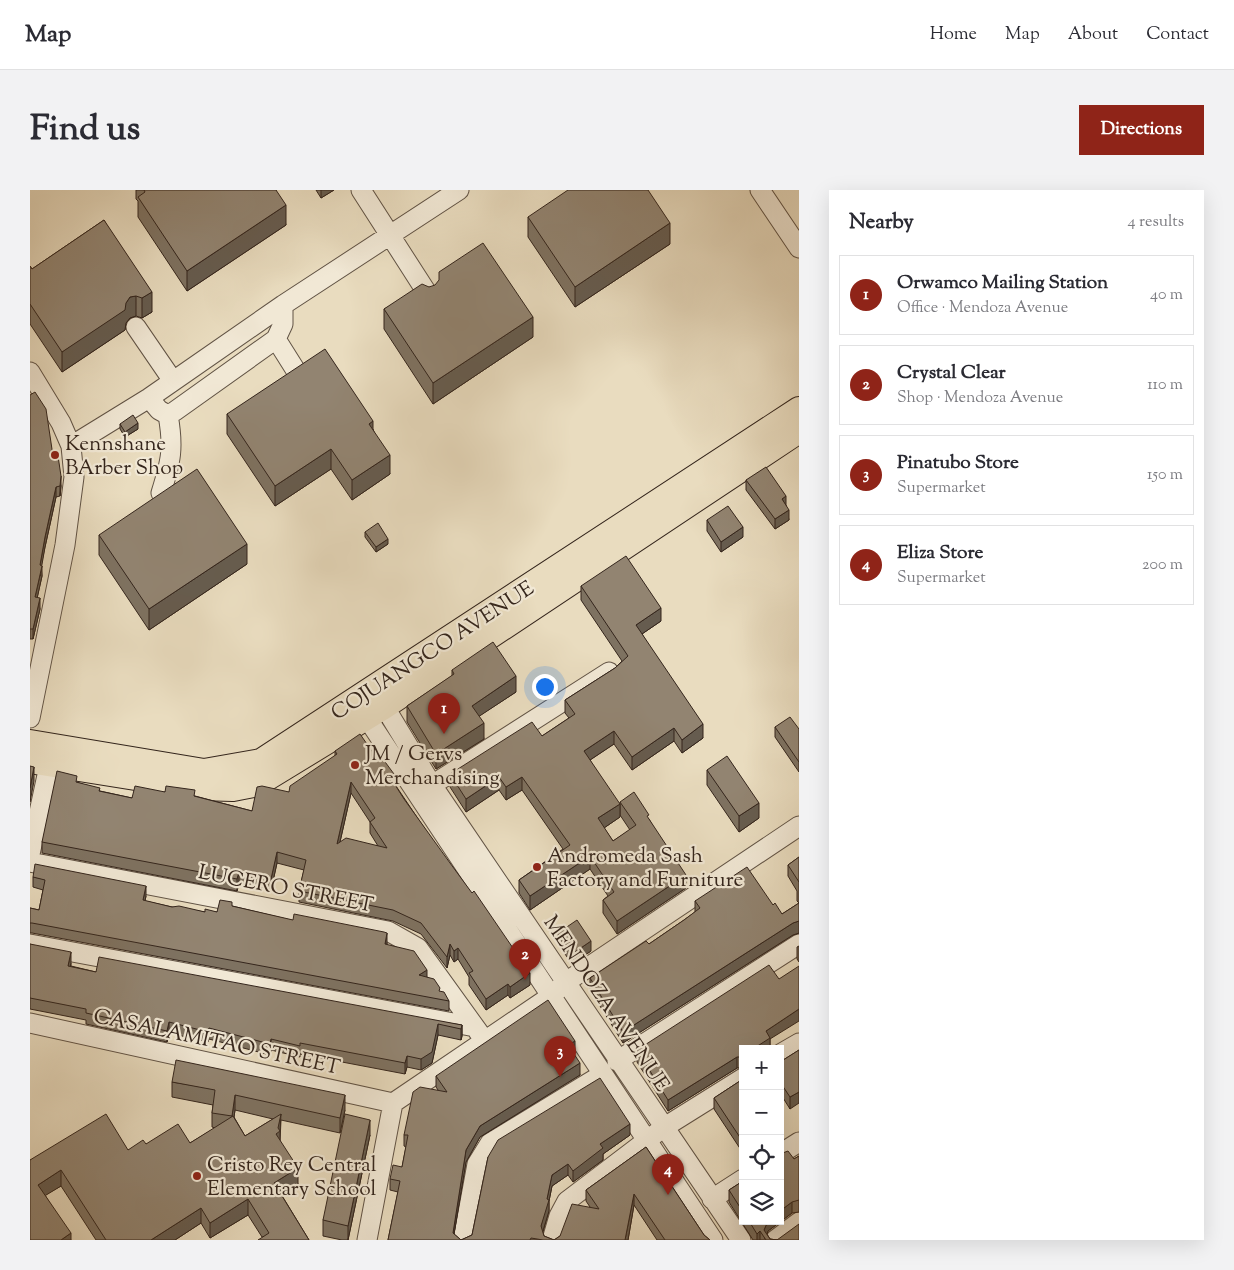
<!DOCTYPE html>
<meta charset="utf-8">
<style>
:root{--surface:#fff;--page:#f2f2f3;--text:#2b2b33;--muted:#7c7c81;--line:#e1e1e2;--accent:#8f2418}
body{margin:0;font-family:"Sorts Mill Goudy",serif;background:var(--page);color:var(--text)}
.controls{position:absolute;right:15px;bottom:15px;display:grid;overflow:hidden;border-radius:0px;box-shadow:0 5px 20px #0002}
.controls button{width:45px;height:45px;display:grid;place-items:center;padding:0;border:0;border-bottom:1px solid var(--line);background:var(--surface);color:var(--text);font:25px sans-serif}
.you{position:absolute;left:514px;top:496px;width:18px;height:18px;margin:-12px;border:4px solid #fff;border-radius:50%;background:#1a73e8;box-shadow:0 0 0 8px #1a73e833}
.badge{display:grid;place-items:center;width:32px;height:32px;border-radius:50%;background:var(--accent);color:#fff;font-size:16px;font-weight:700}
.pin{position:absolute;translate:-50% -41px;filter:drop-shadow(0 1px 2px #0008)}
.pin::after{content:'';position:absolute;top:26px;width:18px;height:15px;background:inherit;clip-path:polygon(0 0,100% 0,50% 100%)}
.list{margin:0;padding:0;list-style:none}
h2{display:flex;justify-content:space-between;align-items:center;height:65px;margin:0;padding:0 20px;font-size:21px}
h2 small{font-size:16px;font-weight:400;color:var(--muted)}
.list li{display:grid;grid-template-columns:32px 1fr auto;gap:15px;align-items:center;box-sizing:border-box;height:80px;margin:0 10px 10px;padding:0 10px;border:1px solid var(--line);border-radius:0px}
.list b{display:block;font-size:19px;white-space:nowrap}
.list p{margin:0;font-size:16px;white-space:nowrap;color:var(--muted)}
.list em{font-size:16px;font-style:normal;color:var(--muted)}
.icon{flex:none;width:28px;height:28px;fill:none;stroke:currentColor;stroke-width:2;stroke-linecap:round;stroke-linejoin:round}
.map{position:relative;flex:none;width:769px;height:1050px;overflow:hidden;border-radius:0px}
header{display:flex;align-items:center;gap:30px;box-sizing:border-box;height:70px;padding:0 25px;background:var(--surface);border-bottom:1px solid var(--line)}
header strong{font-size:24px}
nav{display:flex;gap:28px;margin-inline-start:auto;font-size:18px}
.intro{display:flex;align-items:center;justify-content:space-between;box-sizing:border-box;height:120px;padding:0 30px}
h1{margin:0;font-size:35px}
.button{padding:12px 22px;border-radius:0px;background:var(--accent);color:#fff;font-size:18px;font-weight:700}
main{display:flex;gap:30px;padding:0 30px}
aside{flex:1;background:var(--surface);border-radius:0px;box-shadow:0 5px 20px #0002}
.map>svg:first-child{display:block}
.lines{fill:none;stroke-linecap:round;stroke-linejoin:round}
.minor-casing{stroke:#615345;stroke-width:21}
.major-casing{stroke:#34251c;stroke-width:26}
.minor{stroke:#f1e8d5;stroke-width:19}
.major{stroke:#e9dcbf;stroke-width:24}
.wall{fill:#7e7261;stroke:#34251c;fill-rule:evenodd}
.shaded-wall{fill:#665c4f;stroke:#34251c}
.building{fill:#928471;stroke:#34251c;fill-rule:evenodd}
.poi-dot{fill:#8f2418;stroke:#f1e8d5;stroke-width:2}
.labels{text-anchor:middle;stroke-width:4.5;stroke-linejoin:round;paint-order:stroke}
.poi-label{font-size:21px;fill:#34251c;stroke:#f1e8d5;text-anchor:start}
.street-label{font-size:21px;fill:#34251c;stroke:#f1e8d5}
</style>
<header>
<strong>Map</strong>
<nav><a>Home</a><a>Map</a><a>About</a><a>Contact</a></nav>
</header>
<div class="intro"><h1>Find us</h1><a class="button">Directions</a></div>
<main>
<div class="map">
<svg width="769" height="1050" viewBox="0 0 769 1050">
<rect width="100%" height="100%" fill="#e9dcbf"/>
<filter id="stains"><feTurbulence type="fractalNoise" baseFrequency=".004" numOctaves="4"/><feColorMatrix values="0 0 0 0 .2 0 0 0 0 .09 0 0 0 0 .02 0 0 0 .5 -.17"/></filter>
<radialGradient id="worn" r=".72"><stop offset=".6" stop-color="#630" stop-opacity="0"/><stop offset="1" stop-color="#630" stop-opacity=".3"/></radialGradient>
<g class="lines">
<g class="minor-casing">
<path id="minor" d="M331 0 399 106
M730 0 769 58
M106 137 143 191
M246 149 268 184
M0 182 31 233 41 256 44 287 35 355 0 528
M119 208 129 220 138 225 145 221 246 149 253 134V115
M41 256 119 208 253 115 429 0
M131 303C141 271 144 258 138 225
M348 506 402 595 711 1050
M329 516 683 1050
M402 595 579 482
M0 664 22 562
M0 672 358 741 388 758 455 851
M0 754 445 837
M0 833 363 913
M750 864 769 853
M587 871 769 754
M363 913 521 806 536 792 769 636
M750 964 769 952
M682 1009 713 989
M337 1050 363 913
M433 1050 447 974 460 953 573 884
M522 1050 529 1026 537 1011 633 938 713 888
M745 1050 769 1032"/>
</g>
<g class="major-casing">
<path id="major" d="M0 552 174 581 231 571 769 219
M0 571 168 598 203 599 228 594 354 517 769 241"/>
</g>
<use href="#minor" class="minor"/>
<use href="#major" class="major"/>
</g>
<path class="wall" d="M106 0H246L256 35 157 101 108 27V11L106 9Z
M286 0H304L291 8Z
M498 27 640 54 545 117 498 47Z
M74 30 122 122 112 128 106 126 100 128 96 133 95 140 32 182 0 134V76L2 79Z
M399 97 503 147 403 214 354 139V119Z
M0 205 23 266 31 296 30 306 26 307 15 357 11 376 12 386 7 408 10 419 3 449H0Z
M197 224 343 239 360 284 322 310 301 279 245 316 197 244Z
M90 234 108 239 95 247 90 239Z
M716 290 756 315 759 330 745 339 716 300Z
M677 330 713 347 691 362 677 341Z
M335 342 358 354 346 362 335 347Z
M69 345 217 374 119 440 69 365Z
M551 396 631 431 612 444 673 548 652 563 644 551 602 580 584 554 560 570 590 627 574 638 583 651 600 640 590 625V612L619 629 656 698 587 744 573 723V710L578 706 560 679 500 720 489 703V690L533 659 492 600 476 610 469 600 436 622 420 597V584L512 546 539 528 535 523V510L585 478 592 471 551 410Z
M422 480 486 502 449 526 454 549 406 579 377 532V516L422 486Z
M745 537 769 539V582L745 547Z
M305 561 364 593 500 795 480 808 478 805 456 820 439 795V787L428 769 424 772 420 765 417 778 391 744 363 731 269 712V701L274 680 247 673 241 700 209 693 207 701 12 663V652L47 592 70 601 102 608 135 602 165 606 222 621 259 602 305 566ZM321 603 340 632V643L348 656 310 652Z
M677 580 729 628 709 642 677 595Z
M769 667V743L763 745 593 853 560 800V788L619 754 654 730 665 722V711L743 715 752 724 769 713 767 711V701L758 686V675Z
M3 687 116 706 115 711 142 717 175 722H187L202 716 357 753V755L397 787 410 802 419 811V821L2 743H0V718L9 720 13 700 3 697Z
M528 743 561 761 542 774 528 754Z
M0 754 41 773V776L66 782 432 835V846L431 850 408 845 402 873 391 880 377 877 375 884 270 864V867L241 860 240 865 179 849 178 852 139 843 137 852 56 834V830L0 819Z
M769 756V772L767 769V757Z
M749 789 740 849V859H713V878H707L638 921 607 872V860Z
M769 860 760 919 750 903V872Z
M545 862 544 863 550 885 450 947 436 972 424 1044 431 1050 442 1045 458 967 600 945 573 964V970L543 992 538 985 522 996 519 1011V1021L513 1042 514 1046 524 1050 530 1046 560 1017 556 1011V1000L616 957 674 1045 680 1050H627L604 1015 598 1050H358L368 1002 360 1000V989L372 977 376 957 374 956V945L408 900 406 897V886Z
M713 889V963L684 919V908Z
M142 892 315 920 310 943 251 930 250 951 268 994 251 1004 279 1050 232 1047 218 1025 180 1048 171 1033 145 1050H66L31 996 15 1005 41 1050H0V970L98 960 116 954 160 953 185 938 182 937V923L183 915 142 907ZM205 920 243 929 215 946 204 927Z
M340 945 318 1050H312L293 1046V1030Z
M769 966V1022L762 1023 738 1041 737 1044 740 1049 747 1050H769H723L699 1012V1000L713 991V1031H750L764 969Z"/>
<path class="shaded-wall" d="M291 0H304L291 8Z
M256 15V35L157 101V81Z
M640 33V54L545 117V97Z
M122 102V122L112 128V108Z
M106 106V126L100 128 96 133 95 140 32 182V162L96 113 100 107Z
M503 127V147L403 214V193Z
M343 231V251L339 234Z
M108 233V239L95 247V242Z
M301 259V279L245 316V296Z
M360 265V284L322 310V290Z
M31 286V296L30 306V296Z
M26 297V307L15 357 10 386V375L15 347Z
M756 306V316L752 309Z
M759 320V330L745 339V329Z
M713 337V347L691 362V352Z
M358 349V354L346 362V357Z
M217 354V374L119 440V419Z
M12 376V386L5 418V407Z
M10 408V419L3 449V439Z
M631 418V431L606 448V435Z
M486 486V502L442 531V516Z
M454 533V549L406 579V564Z
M673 534V548L652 563V550Z
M644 538V551L602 580V567Z
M584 541V554L554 574V561Z
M4 577V591L0 612V598Z
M364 584V595L360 587Z
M469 587V600L436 622V609Z
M492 587V600L476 610V597Z
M321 592V603L307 665V654Z
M729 613V628L709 642V626Z
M590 614V627L568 642V628Z
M247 662V673L241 700V689Z
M560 666V679L500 720V706Z
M209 682V693L207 701V689Z
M656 685V698L587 744V731Z
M116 696V706L113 720V710Z
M769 731V743L763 745 593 853V842L763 733Z
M357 743V753L355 764V754Z
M561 751V761L542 774V764Z
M420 754V765L417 778V767Z
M428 758V769L424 772V761Z
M41 762V773L38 787V776Z
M397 780V790L389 785Z
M500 783V795L480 808V797Z
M478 794V805L456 820V809Z
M769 819V831L740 849V859H726V857L736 841Z
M139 832V843L137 852V841Z
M408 834V845L402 873 391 880V869Z
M432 835V846L431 850V839Z
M241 849V860L240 865V854Z
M545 851V862L538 867V855Z
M377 866V877L375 884V873Z
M707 867V878L638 921V910Z
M550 873V885L450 947 436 972 423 1050V1043L436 960 450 936Z
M769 902V913L760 919V907Z
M205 905V920L202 941V926Z
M315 905V920L310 943V928Z
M251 924 250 941V957L246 944Z
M340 930V945L318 1050V1036Z
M600 934V945L573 964V970L543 992V981L570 954Z
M538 974V985L522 996 519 1011V1021L511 1047V1036L522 985Z
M268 978V994L244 1009V993Z
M31 980V996L8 1010V995Z
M604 1004V1015L598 1050H595Z
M218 1009V1025L180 1048V1033Z
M762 1012V1023L738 1041 735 1049 734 1040 738 1031H750V1021Z
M171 1018V1033L145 1050H121Z
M730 1041V1050H727V1044Z
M41 1043V1050H31Z"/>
<path class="building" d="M114 0H246L256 15 157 81 108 7 115 2Z
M538 0H618L640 33 545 97 498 27Z
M74 30 122 102 112 108 106 106 100 107 96 113 95 120 32 162 0 114V76L2 79Z
M453 53 503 127 403 193 354 119 392 94 399 97 405 95 409 90V82Z
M295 159 343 231 339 234 360 265 322 290 301 259 245 296 197 224Z
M5 202 16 219 23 266H28L31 286 30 296 26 297 15 347 10 375 12 376 5 407 10 408 3 439H0V205Z
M103 225 108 233 95 242 90 234Z
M736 277 756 306 752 309 759 320 745 329 716 290Z
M167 279 217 354 119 419 69 345Z
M698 316 713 337 691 352 677 330Z
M348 333 358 349 346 357 335 342Z
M596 366 631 418 606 435 673 534 652 550 644 538 602 567 584 541 554 561 590 614 568 628 583 651 606 635 590 612 604 602 619 625 617 626 656 685 587 731 573 710 584 702 560 666 500 706 489 690 540 655 492 587 476 597 469 587 436 609 420 584 502 532 512 546 545 524 535 510 585 478 598 466 551 396Z
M463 452 486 486 442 516 454 533 406 564 377 516 424 484 422 480Z
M760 527 769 539V572L745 537Z
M330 544 346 567 350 565 364 584 360 587 374 609 420 673 442 703 444 701 500 783 480 797 478 794 456 809 439 783 443 781 428 758 424 761 420 754 417 767 391 733 363 720 269 701 276 670 247 662 241 689 209 682 207 689 12 652 27 581 47 586 46 592 70 598 69 601 102 608 105 596 135 602 136 596 165 600 164 606 222 621 227 597 232 596 259 602 260 596 307 564 305 561ZM321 592 345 628 340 632 357 658 316 648 307 654Z
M697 566 729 613 709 626 677 580Z
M0 576 4 577 0 598Z
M769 667V692L758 675Z
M5 674 116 696 113 710 142 717 149 716 175 722V719L187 722 190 710 202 712V716L263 730 264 724 354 742 357 743 355 754 384 761 397 780 389 785 404 789 410 798 409 801 414 802 419 811 2 733H0V718L9 720 15 690 3 687Z
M717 677 743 715 745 713 752 724 769 713V731L763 733 593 842 560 788 616 751 619 754 654 730 670 718 665 711Z
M547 730 561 751 542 764 528 743Z
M0 754 41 762 38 776 66 782 69 767 432 835 431 839 408 834 402 862 391 869 377 866 375 873 270 853V856L241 849 240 854 179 838 178 842 139 832 137 841 56 823V819L0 808Z
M739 775 749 789 769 776V819L736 841 740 848 726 857 727 859H713V867H707L638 910 607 860Z
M518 810 545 851 538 855 550 873 450 936 436 960 423 1043 431 1050 442 1045 458 967 468 950 570 888 600 934 570 954 573 958 543 981 538 974 522 985 517 1009 519 1010 511 1036 514 1046 524 1050 530 1046 542 1014 569 1019 556 1000 616 957 674 1045 680 1050H635L604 1004 595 1050H513L501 1048 500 1050H358L370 991 360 989 363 975 372 977 378 945H374L383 902 390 897 417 902 406 886Z
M769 860V902L760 907 750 892V872Z
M146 870 315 905 310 928 205 905 202 926 182 923 185 900 142 892Z
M713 889V952L684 908Z
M76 924 98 960 113 950 116 954 148 934 160 953 203 926 215 946 251 924 248 938 250 941 246 944 268 978 244 993 279 1050H228L239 1043 218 1009 180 1033 171 1018 121 1050H76L31 980 8 995 41 1043 31 1050H0V970Z
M315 924 340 930 318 1036 293 1030Z
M758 961 764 969 769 966V1010L762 1012 750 1021V964Z
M713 991V1022L699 1000Z
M719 1031H738L734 1040 740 1049 747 1050 769 1034V1050H736L730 1041 727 1044Z"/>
<g class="poi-dot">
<circle cx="25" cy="265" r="5"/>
<circle cx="325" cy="575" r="5"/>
<circle cx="507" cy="677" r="5"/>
<circle cx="167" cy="986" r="5"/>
</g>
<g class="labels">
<g class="poi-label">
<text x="35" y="260">Kennshane<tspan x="35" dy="24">BArber Shop</tspan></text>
<text x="335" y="570">JM / Gervs<tspan x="335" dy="24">Merchandising</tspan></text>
<text x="517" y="672">Andromeda Sash<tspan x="517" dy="24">Factory and Furniture</tspan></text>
<text x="177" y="981">Cristo Rey Central<tspan x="177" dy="24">Elementary School</tspan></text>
</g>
<g class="street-label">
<text transform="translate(402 460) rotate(-33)" y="7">COJUANGCO AVENUE</text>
<text transform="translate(256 698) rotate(11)" y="7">LUCERO STREET</text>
<text transform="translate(577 813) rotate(56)" y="7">MENDOZA AVENUE</text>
<text transform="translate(187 851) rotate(12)" y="7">CASALAMITAO STREET</text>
</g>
</g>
<rect width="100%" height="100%" filter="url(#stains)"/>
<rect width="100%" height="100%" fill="url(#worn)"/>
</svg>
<div class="controls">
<button>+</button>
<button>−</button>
<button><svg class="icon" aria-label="locate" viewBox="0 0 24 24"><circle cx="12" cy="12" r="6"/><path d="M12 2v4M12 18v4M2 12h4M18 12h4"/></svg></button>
<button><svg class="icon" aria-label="layers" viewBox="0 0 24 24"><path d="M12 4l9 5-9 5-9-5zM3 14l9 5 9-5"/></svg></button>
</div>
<div class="you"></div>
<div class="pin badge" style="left:414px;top:544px">1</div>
<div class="pin badge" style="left:495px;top:790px">2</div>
<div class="pin badge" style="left:530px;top:887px">3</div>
<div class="pin badge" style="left:638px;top:1005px">4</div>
</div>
<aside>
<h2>Nearby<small>4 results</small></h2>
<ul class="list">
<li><span class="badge">1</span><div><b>Orwamco Mailing Station</b><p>Office · Mendoza Avenue</p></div><em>40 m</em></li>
<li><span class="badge">2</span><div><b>Crystal Clear</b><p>Shop · Mendoza Avenue</p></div><em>110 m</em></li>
<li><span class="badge">3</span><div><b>Pinatubo Store</b><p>Supermarket</p></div><em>150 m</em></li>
<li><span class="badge">4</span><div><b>Eliza Store</b><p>Supermarket</p></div><em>200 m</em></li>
</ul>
</aside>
</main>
